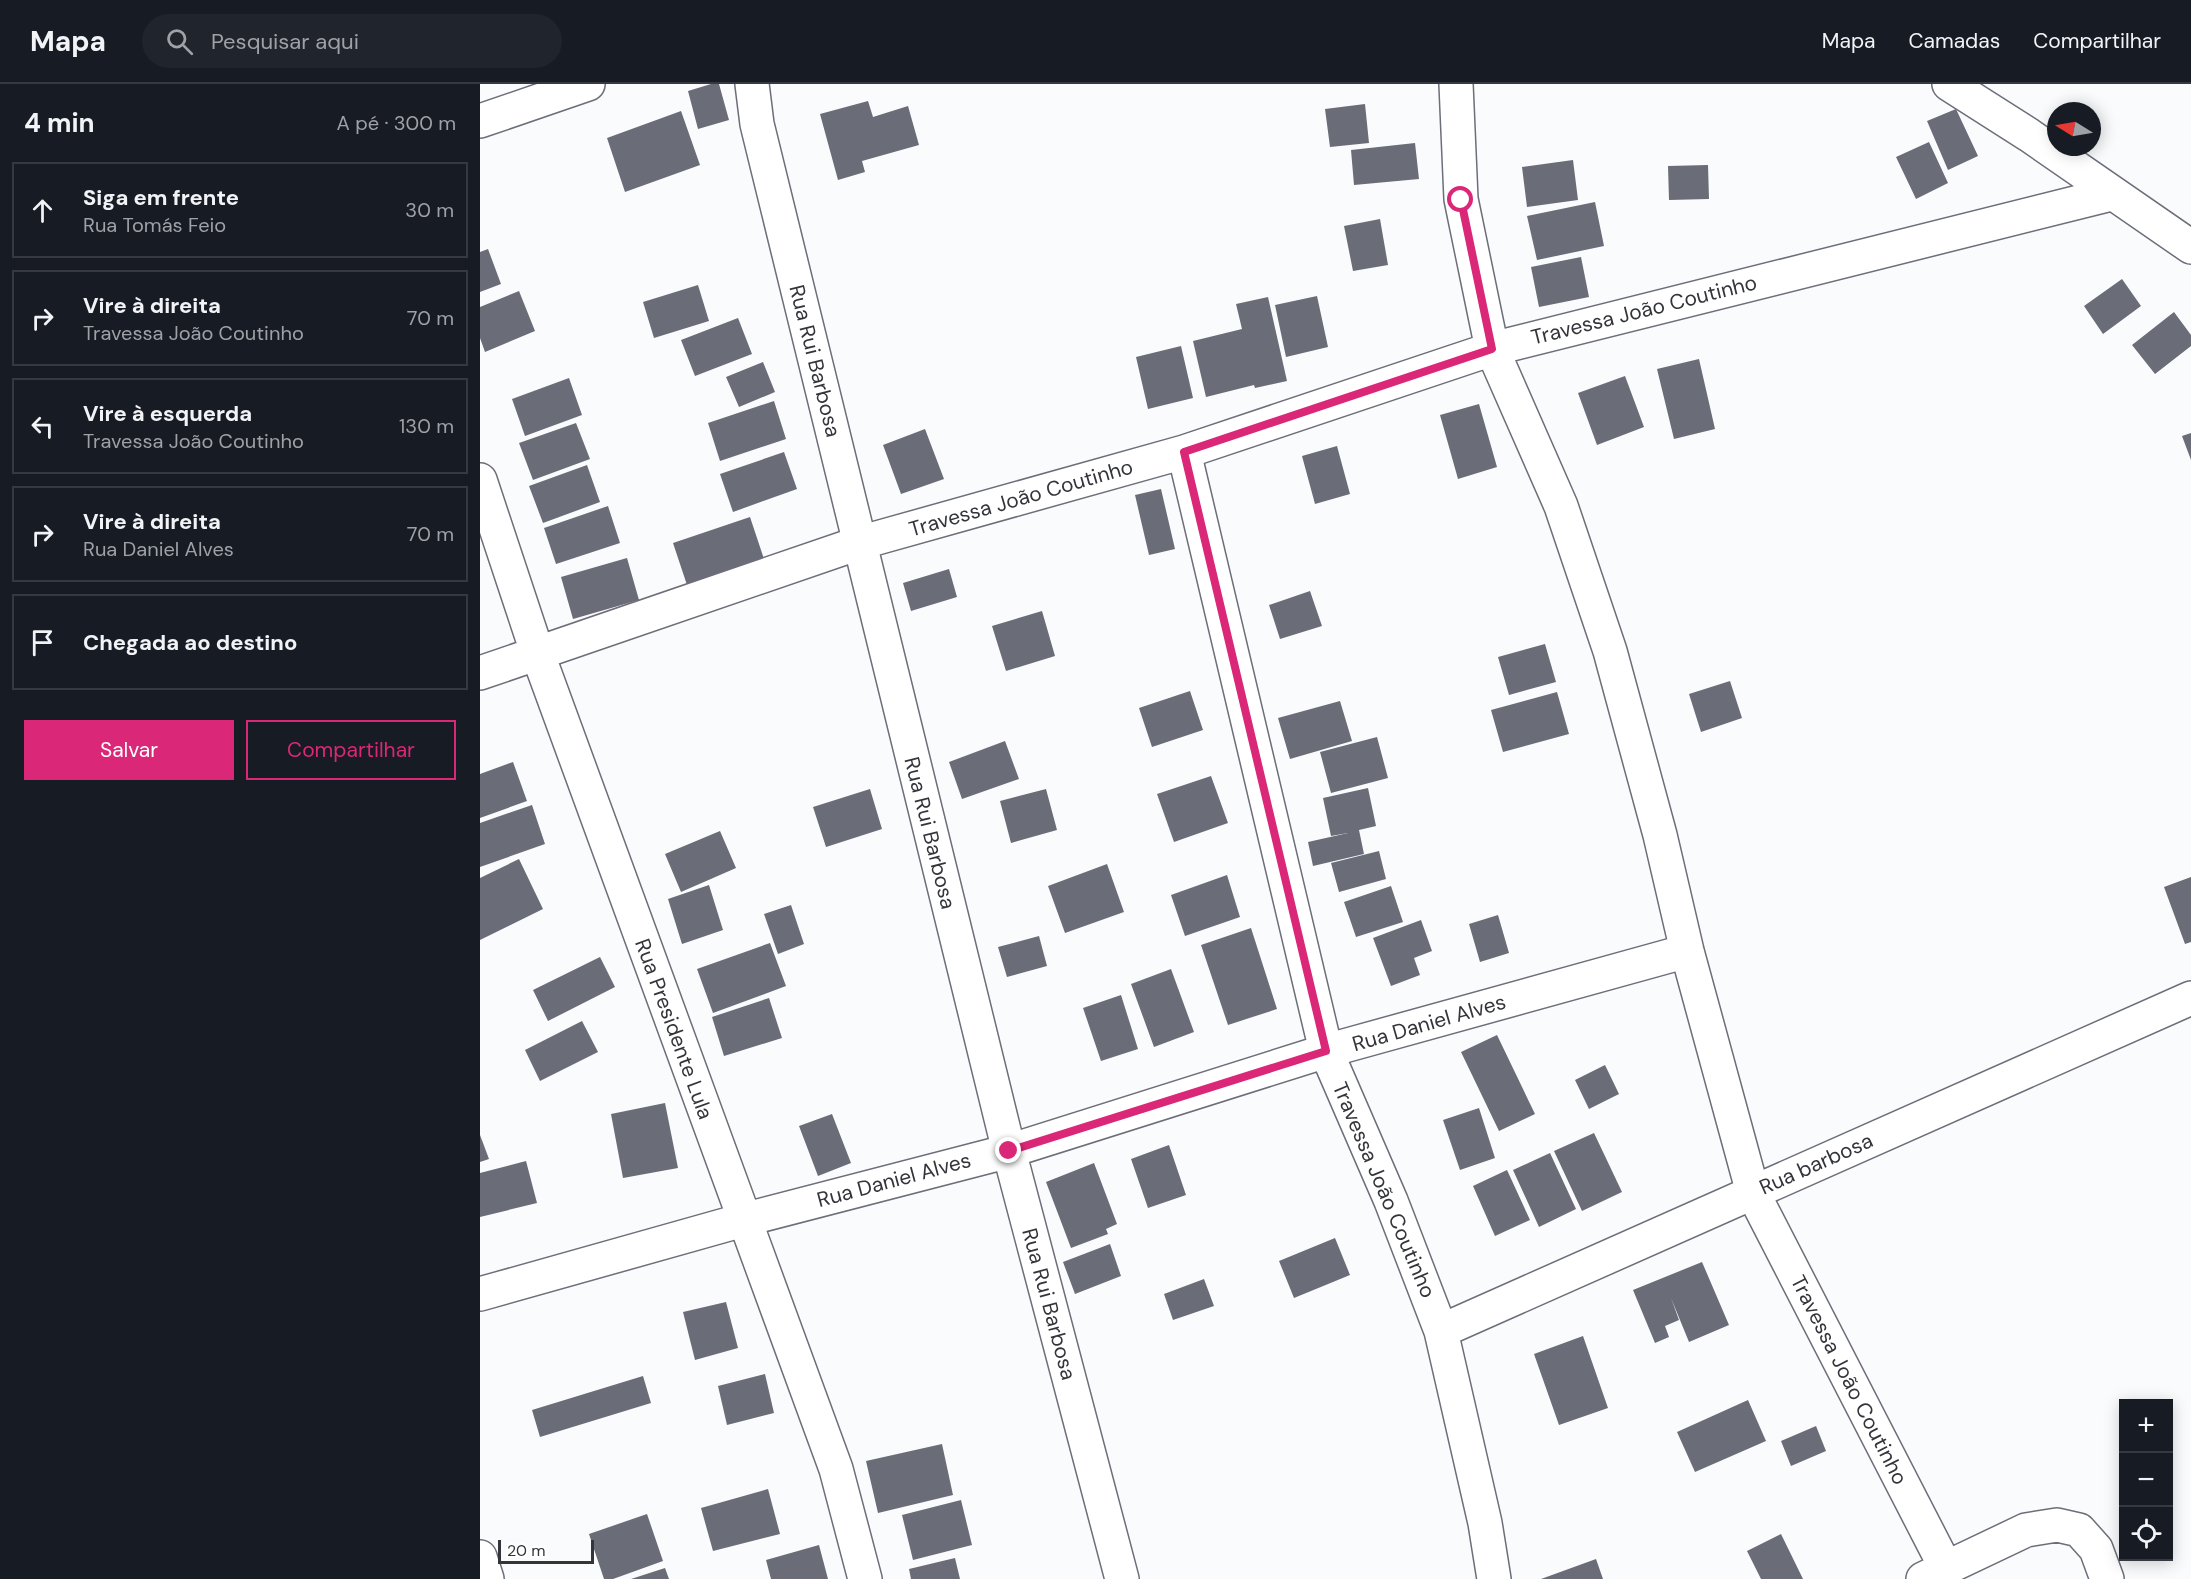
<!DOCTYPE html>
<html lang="pt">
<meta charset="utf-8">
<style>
:root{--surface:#171b24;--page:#20242c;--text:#f1f3f6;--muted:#9ea1a6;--line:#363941;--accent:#db2777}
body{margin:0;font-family:"DM Sans",sans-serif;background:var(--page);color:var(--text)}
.controls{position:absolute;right:18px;bottom:18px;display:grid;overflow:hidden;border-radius:0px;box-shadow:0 3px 15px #0003}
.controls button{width:54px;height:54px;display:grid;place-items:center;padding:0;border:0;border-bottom:2px solid var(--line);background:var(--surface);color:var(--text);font:30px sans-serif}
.compass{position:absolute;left:1567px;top:18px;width:54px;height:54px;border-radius:50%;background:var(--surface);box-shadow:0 3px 15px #0003;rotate:281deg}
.scale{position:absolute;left:18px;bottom:15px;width:96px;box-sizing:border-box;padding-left:6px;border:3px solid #34353a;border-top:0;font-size:16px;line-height:21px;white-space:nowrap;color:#34353a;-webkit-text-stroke:4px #fff;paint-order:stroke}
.stop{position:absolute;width:18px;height:18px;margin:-14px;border:4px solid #db2777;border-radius:50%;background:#fff}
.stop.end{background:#db2777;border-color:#fff;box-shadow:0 2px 6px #0008}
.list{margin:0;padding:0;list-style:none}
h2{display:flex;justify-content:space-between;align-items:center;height:78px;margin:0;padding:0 24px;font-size:26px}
h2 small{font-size:20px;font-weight:400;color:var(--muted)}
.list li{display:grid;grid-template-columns:39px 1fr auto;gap:18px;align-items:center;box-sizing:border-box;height:96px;margin:0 12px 12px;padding:0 12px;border:2px solid var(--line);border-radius:0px}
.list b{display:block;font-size:22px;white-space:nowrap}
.list p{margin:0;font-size:20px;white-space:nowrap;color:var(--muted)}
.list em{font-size:20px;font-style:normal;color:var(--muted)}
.actions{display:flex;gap:12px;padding:18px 24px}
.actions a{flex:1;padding:14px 0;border:2px solid var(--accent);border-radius:0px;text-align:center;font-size:21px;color:var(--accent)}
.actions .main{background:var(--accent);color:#fff}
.icon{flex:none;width:33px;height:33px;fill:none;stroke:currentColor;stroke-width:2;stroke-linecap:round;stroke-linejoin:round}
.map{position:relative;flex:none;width:1711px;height:1495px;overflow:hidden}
header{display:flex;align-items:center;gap:36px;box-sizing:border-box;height:84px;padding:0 30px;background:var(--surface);border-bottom:2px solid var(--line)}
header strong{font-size:28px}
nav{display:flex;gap:33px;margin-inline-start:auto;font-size:21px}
.search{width:420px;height:54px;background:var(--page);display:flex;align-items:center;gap:15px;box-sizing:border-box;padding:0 21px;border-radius:33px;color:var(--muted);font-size:22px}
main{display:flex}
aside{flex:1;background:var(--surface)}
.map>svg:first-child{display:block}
.building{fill:#6a6c77}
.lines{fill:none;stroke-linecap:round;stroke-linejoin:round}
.minor-casing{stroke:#6c6e79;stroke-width:36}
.minor{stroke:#fff;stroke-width:33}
.route{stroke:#db2777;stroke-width:8}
.labels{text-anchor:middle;stroke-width:6;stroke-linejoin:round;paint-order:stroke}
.street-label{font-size:21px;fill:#34353a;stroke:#fff}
</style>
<header>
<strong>Mapa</strong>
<div class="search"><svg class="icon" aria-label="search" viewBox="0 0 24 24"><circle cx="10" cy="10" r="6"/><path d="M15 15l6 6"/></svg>Pesquisar aqui</div>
<nav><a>Mapa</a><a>Camadas</a><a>Compartilhar</a></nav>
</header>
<main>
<aside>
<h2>4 min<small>A pé · 300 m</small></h2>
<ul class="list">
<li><svg class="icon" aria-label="ahead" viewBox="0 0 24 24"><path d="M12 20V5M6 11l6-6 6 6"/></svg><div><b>Siga em frente</b><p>Rua Tomás Feio</p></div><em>30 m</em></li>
<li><svg class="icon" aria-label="right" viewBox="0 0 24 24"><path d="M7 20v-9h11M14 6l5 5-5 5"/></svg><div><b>Vire à direita</b><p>Travessa João Coutinho</p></div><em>70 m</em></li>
<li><svg class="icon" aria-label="left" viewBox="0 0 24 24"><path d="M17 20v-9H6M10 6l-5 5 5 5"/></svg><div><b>Vire à esquerda</b><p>Travessa João Coutinho</p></div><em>130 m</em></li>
<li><svg class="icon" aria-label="right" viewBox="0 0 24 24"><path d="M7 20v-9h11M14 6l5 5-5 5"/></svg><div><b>Vire à direita</b><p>Rua Daniel Alves</p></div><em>70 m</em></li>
<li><svg class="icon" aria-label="arrive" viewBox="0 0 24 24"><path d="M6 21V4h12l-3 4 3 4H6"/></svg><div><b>Chegada ao destino</b></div></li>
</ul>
<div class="actions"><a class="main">Salvar</a><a>Compartilhar</a></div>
</aside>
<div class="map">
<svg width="1711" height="1495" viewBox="0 0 1711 1495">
<rect width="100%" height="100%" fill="#fafbfd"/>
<path class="building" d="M231 0H239L249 36 218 45 208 7Z
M388 17 393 33 428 22 439 61 382 77 385 88 358 96 340 30Z
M885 20 889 59 850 63 845 25Z
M1476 25 1498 72 1468 86 1447 37Z
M201 27 220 81 145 108 127 54Z
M1449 58 1468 99 1436 115 1416 73Z
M935 59 939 95 874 101 871 66Z
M1093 76 1098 116 1047 123 1042 83Z
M1228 81 1229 115 1189 116 1188 82Z
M1115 118 1124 162 1057 176 1047 132Z
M900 135 908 181 873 187 864 142Z
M8 165 21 200 0 208V168Z
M1101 173 1109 213 1059 223 1051 183Z
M1642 195 1661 222 1623 250 1604 222Z
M218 201 229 237 174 254 163 218Z
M39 207 55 247 5 268 0 254V223Z
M837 212 848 263 806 273 795 221Z
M788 213 807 297 775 304 774 301 726 313 713 257 762 245 756 220Z
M1694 228 1711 251V262L1675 290 1652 261Z
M258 234 272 270 215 292 201 256Z
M701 262 713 314 668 325 656 273Z
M1219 275 1235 345 1194 355 1177 285Z
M283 278 295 308 259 323 246 293Z
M1145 292 1164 343 1117 361 1098 309Z
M89 294 102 331 45 352 32 315Z
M294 317 306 355 240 377 228 339Z
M999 320 1017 383 978 395 960 331Z
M96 339 110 375 53 396 39 359Z
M445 345 464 395 421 410 403 361Z
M1711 349V376L1702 352Z
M857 362 870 410 835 420 822 372Z
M304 368 317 405 253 428 240 390Z
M107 381 120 418 63 439 49 402Z
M681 405 695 465 669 471 655 411Z
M128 422 140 459 76 480 64 444Z
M270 433 285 478 208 504 193 459Z
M147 474 159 516 93 535 81 493Z
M469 485 477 513 431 527 423 499Z
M830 507 842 542 800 555 789 521Z
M562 527 575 572 526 587 512 542Z
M1065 560 1076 598 1029 611 1018 573Z
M1250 597 1262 634 1221 648 1209 610Z
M710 607 723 646 672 663 659 624Z
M1077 608 1089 650 1023 668 1011 626Z
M860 617 872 657 810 675 798 634Z
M897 653 908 694 851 709 840 668Z
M525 657 539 695 482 715 469 678Z
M33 678 47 717 0 734V690Z
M731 692 748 739 694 758 677 710Z
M888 704 896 742 879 746 884 770 833 782 828 758 868 749 851 752 843 714Z
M390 705 402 745 346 763 333 723Z
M566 705 577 746 531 759 520 717Z
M52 721 65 760 0 783V739Z
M240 747 256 784 201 808 185 770Z
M899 767 906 795 859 808 851 779Z
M39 775 63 825 0 856V794Z
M627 780 644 828 585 849 568 802Z
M747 791 760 833 705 852 691 811Z
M1711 793V858L1705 860 1684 803Z
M229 801 243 846 202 860 188 815Z
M911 802 923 838 876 853 864 818Z
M311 821 324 860 298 870 284 830Z
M1018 831 1029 869 1000 878 989 840Z
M941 836 952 867 934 874 940 891 911 902 893 854Z
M771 844 797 925 748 941 721 861Z
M559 852 567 882 527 893 518 863Z
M290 859 306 902 233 929 217 885Z
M120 873 135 903 68 937 53 906Z
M691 885 714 948 674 963 651 900Z
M641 911 658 965 621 977 603 924Z
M289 914 302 954 244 972 232 933Z
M102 937 118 968 60 997 45 966Z
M1017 951 1055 1030 1019 1047 981 968Z
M1125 981 1139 1010 1109 1025 1095 996Z
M185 1019 198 1084 143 1094 131 1030Z
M999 1024 1015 1074 980 1086 963 1036Z
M352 1030 371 1079 338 1092 319 1042Z
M1114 1049 1142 1108 1102 1127 1074 1067Z
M0 1051 9 1075 0 1078Z
M689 1061 706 1111 668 1124 651 1075Z
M1070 1069 1096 1125 1059 1143 1033 1086Z
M46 1077 57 1119 0 1133V1089Z
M614 1079 637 1140 626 1145 628 1150 591 1164 566 1098Z
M1027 1086 1050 1136 1015 1152 993 1102Z
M855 1154 870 1191 814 1214 799 1177Z
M630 1160 641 1192 595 1210 583 1178Z
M1222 1178 1249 1241 1209 1258 1191 1214 1199 1236 1185 1242 1189 1253 1175 1259 1153 1206Z
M724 1195 734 1222 693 1236 684 1210Z
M246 1218 258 1264 215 1276 203 1228Z
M1103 1252 1128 1324 1079 1341 1054 1270Z
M285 1290 294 1329 247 1341 238 1302Z
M163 1292 171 1319 60 1353 52 1326Z
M1268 1316 1286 1357 1215 1388 1197 1348Z
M1336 1342 1346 1367 1311 1382 1301 1357Z
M462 1360 473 1411 398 1429 386 1377Z
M288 1405 300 1450 233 1467 221 1424Z
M481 1416 492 1461 433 1476 422 1431Z
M167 1430 183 1477 133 1495H124L109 1450Z
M1301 1450 1323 1495H1281L1267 1467Z
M339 1461 348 1495H291L286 1476Z
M475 1474 480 1495H431L429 1485Z
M1116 1475 1123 1495H1061Z
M185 1484 189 1495H151Z"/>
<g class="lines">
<g class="minor-casing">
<path id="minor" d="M272 0 277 40 529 1067 642 1495
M976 0 981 115 1012 265 1081 422 1130 567 1180 751 1207 867 1273 1109 1466 1484
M1469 0 1549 51 1711 163
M0 37 108 0
M704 368 846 967 911 1117 961 1247 1005 1439 1014 1495
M0 396 57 568 356 1385 385 1495
M0 589 379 459 704 368 1012 265 1631 110
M0 1210 263 1136 529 1067 846 967 1207 867
M961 1247 1711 914
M0 1473 7 1495
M1443 1495 1546 1446 1577 1441 1599 1446 1616 1465 1627 1495"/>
</g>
<use href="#minor" class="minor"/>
</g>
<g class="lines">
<path class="route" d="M529 1067 846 967 704 368 1012 265 981 116"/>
</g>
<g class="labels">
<g class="street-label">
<text transform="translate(1164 226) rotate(-14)" y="7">Travessa João Coutinho</text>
<text transform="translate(335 277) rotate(76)" y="7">Rua Rui Barbosa</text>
<text transform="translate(541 414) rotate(-16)" y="7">Travessa João Coutinho</text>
<text transform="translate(450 749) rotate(76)" y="7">Rua Rui Barbosa</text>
<text transform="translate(949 939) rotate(-16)" y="7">Rua Daniel Alves</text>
<text transform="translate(194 945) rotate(70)" y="7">Rua Presidente Lula</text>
<text transform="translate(1336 1080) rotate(-24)" y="7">Rua barbosa</text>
<text transform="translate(414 1096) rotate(-15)" y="7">Rua Daniel Alves</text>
<text transform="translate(904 1106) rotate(67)" y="7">Travessa João Coutinho</text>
<text transform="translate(569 1220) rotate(75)" y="7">Rua Rui Barbosa</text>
<text transform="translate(1369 1296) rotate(63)" y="7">Travessa João Coutinho</text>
</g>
</g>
</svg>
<div class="controls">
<button>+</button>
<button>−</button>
<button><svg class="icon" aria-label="locate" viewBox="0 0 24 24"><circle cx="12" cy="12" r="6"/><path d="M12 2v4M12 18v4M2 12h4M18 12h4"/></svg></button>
</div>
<svg class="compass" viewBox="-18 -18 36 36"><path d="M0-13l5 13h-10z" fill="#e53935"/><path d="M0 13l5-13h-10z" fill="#9ea1a6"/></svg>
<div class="scale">20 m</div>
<div class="stop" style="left:981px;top:116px"></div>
<div class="stop end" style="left:529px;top:1067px"></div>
</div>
</main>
